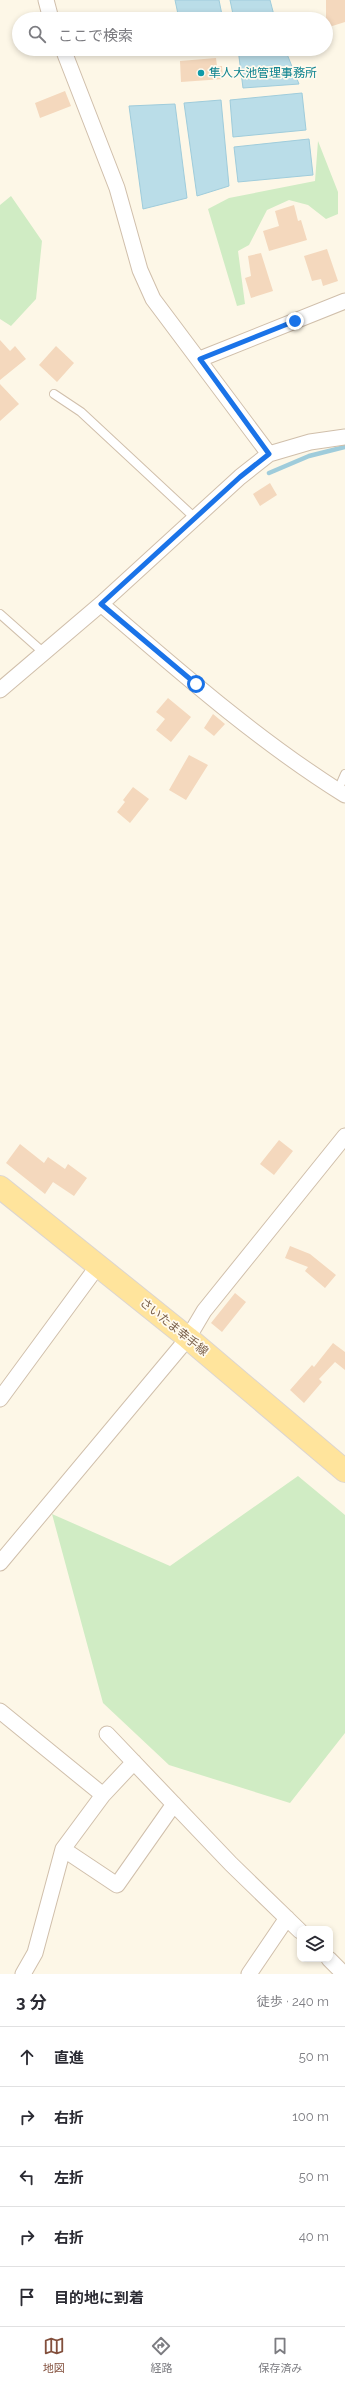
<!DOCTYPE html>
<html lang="ja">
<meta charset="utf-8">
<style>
:root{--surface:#fff;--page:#f7f7f7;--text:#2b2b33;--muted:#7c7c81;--line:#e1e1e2;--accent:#824f3c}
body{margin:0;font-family:Raleway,"Noto Sans JP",sans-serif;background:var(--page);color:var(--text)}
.controls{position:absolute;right:12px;bottom:12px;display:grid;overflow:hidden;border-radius:8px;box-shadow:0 2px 6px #0003}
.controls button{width:36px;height:36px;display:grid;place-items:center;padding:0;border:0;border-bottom:1px solid var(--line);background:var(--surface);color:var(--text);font:20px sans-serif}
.stop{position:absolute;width:12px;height:12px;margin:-9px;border:3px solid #1a73e8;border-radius:50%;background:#fff}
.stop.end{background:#1a73e8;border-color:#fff;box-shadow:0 1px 4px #0008}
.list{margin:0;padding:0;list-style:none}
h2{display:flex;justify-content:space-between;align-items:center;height:52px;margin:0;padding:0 16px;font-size:17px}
h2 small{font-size:13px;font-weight:400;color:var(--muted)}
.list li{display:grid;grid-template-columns:26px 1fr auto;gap:12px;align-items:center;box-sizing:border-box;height:60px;padding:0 16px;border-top:1px solid var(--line)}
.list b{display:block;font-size:15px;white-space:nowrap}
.list em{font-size:13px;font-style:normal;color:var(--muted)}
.icon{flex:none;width:22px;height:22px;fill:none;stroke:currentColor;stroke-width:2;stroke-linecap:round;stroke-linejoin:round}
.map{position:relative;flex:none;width:345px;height:1974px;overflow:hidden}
.search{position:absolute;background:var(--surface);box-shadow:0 2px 6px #0003;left:12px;right:12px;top:12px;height:44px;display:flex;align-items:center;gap:10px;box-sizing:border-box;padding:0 14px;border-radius:22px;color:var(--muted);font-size:15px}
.sheet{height:352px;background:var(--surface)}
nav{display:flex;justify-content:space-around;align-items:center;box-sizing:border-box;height:56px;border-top:1px solid var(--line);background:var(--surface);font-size:11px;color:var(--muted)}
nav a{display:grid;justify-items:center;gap:2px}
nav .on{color:var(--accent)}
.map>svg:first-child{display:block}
.green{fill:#d0ecc4}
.water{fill:#badde8;stroke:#9fccdb}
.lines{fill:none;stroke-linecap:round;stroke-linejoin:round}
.stream{stroke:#9fccdb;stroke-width:4.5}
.building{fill:#f4d8bd}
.lane-casing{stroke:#d0bfab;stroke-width:10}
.street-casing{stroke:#d0bfab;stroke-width:17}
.primary-casing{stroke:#dcd5d0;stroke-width:24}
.lane{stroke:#fff;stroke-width:8}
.street{stroke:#fff;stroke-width:15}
.primary{stroke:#ffe49c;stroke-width:22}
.route{stroke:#1a73e8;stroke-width:5}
.culture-dot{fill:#0f9aa8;stroke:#fffaee;stroke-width:1.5}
.labels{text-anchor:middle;stroke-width:3.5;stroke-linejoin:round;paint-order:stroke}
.culture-label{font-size:12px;fill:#0d838f;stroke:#fffaee;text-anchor:start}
.street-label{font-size:12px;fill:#795f49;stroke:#fffaee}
</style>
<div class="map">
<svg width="345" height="1974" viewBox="0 0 345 1974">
<rect width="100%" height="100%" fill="#fdf7e7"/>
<path class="green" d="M318 141 338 192V214L326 219 308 205 289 200 267 210 249 245 238 251 245 304 237 306 208 209 229 198 315 181Z
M11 196 42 241 36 299 11 326 0 319V205Z
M298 1476 345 1515V1733L290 1803 169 1765 103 1703 52 1514 170 1566Z"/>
<path class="water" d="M175 0H219L222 15 179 19Z
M230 0H270L275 19H234Z
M238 49H285L299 84 243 88Z
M302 93 306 130 233 137 230 100Z
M221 100 229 186 197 196 184 103Z
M175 104 187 198 143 209 129 106Z
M309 139 313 175 238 182 234 147Z"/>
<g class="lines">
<path class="stream" d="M269 473 309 456 345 447"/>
</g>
<path class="building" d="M326 0H345V22L326 28Z
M216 58 217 66H222L223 79 181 82 180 61Z
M65 91 71 106 40 118 35 103Z
M294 205 298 221 301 220 307 240 269 251 263 231 279 226 275 211Z
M327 249 338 281 323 286 321 279 312 281 304 256Z
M261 253 273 291 251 298 245 278 251 276 248 256Z
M0 340 10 351 15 346 26 359 0 380Z
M56 346 74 363 57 382 39 365Z
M0 384 19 404 0 421Z
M270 483 277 495 260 506 253 494Z
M168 698 191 717 171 742 156 730 165 719 156 712Z
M213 714 225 724 214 736 204 728Z
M189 755 208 765 186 800 169 790Z
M133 787 149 799 130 823 117 812 125 802 123 800Z
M279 1140 293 1151 274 1175 260 1164Z
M20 1144 44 1163 48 1157 65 1169 68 1164 87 1178 74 1196 53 1182 45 1194 6 1163Z
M290 1246 310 1254 336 1275 325 1288 305 1271 308 1267 285 1258Z
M235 1293 246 1302 222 1332 211 1323Z
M333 1343 345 1352V1370L335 1362 319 1379 322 1382 304 1403 290 1390 312 1365 314 1367Z"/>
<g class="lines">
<g class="lane-casing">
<path id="lane" d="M54 394 81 412 195 518
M0 614 44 653
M338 790 345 774"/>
</g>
<g class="street-casing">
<path id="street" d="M46 0 51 19
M63 49 117 188 140 270 153 299 269 454
M200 359 345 301
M101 604C179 671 257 740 345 795
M0 690 101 604 240 477 269 454 310 442 345 437
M0 1399 97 1267
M0 1563 188 1338 204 1311 345 1136
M0 1711 103 1795 63 1849 35 1953 23 1974
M107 1734 231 1864 300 1931
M103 1795 134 1762
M63 1849 117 1885 174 1804
M329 1959 344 1974
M249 1974 287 1918"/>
</g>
<g class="primary-casing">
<path id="primary" d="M0 1187 188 1338 345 1471"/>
</g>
<use href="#lane" class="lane"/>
<use href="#street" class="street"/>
<use href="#primary" class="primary"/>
</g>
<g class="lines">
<path class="route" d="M196 684 101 604 240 477 269 454 200 359 295 321"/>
</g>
<circle class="culture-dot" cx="201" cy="73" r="4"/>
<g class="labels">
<g class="culture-label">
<text x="209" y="77">隼人大池管理事務所</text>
</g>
<g class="street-label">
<text transform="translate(174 1327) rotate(39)" y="4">さいたま幸手線</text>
</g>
</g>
</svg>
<div class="controls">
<button><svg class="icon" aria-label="layers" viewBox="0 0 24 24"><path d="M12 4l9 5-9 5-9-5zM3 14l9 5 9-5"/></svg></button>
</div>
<div class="stop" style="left:196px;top:684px"></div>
<div class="stop end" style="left:295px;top:321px"></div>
<div class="search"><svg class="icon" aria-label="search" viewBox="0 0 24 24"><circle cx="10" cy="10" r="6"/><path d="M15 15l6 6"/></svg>ここで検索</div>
</div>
<section class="sheet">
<h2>3 分<small>徒歩 · 240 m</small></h2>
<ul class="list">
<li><svg class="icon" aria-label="ahead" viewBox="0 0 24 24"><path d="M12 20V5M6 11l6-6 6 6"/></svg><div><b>直進</b></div><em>50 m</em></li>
<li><svg class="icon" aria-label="right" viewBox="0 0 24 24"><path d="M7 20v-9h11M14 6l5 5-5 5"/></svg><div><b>右折</b></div><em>100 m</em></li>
<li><svg class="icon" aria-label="left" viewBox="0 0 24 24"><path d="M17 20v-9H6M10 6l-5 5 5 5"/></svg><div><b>左折</b></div><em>50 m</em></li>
<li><svg class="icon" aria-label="right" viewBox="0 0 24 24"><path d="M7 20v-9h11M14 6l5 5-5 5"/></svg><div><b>右折</b></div><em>40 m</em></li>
<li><svg class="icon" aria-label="arrive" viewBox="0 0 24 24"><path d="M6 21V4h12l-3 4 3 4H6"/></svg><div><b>目的地に到着</b></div></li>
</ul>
</section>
<nav>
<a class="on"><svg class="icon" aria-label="map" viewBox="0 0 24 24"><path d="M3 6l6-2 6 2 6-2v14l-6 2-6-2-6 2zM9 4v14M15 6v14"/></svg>地図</a>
<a><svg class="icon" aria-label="directions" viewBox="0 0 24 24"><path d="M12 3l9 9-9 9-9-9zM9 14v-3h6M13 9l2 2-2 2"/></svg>経路</a>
<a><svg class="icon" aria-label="saved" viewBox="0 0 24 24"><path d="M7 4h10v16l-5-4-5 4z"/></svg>保存済み</a>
</nav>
